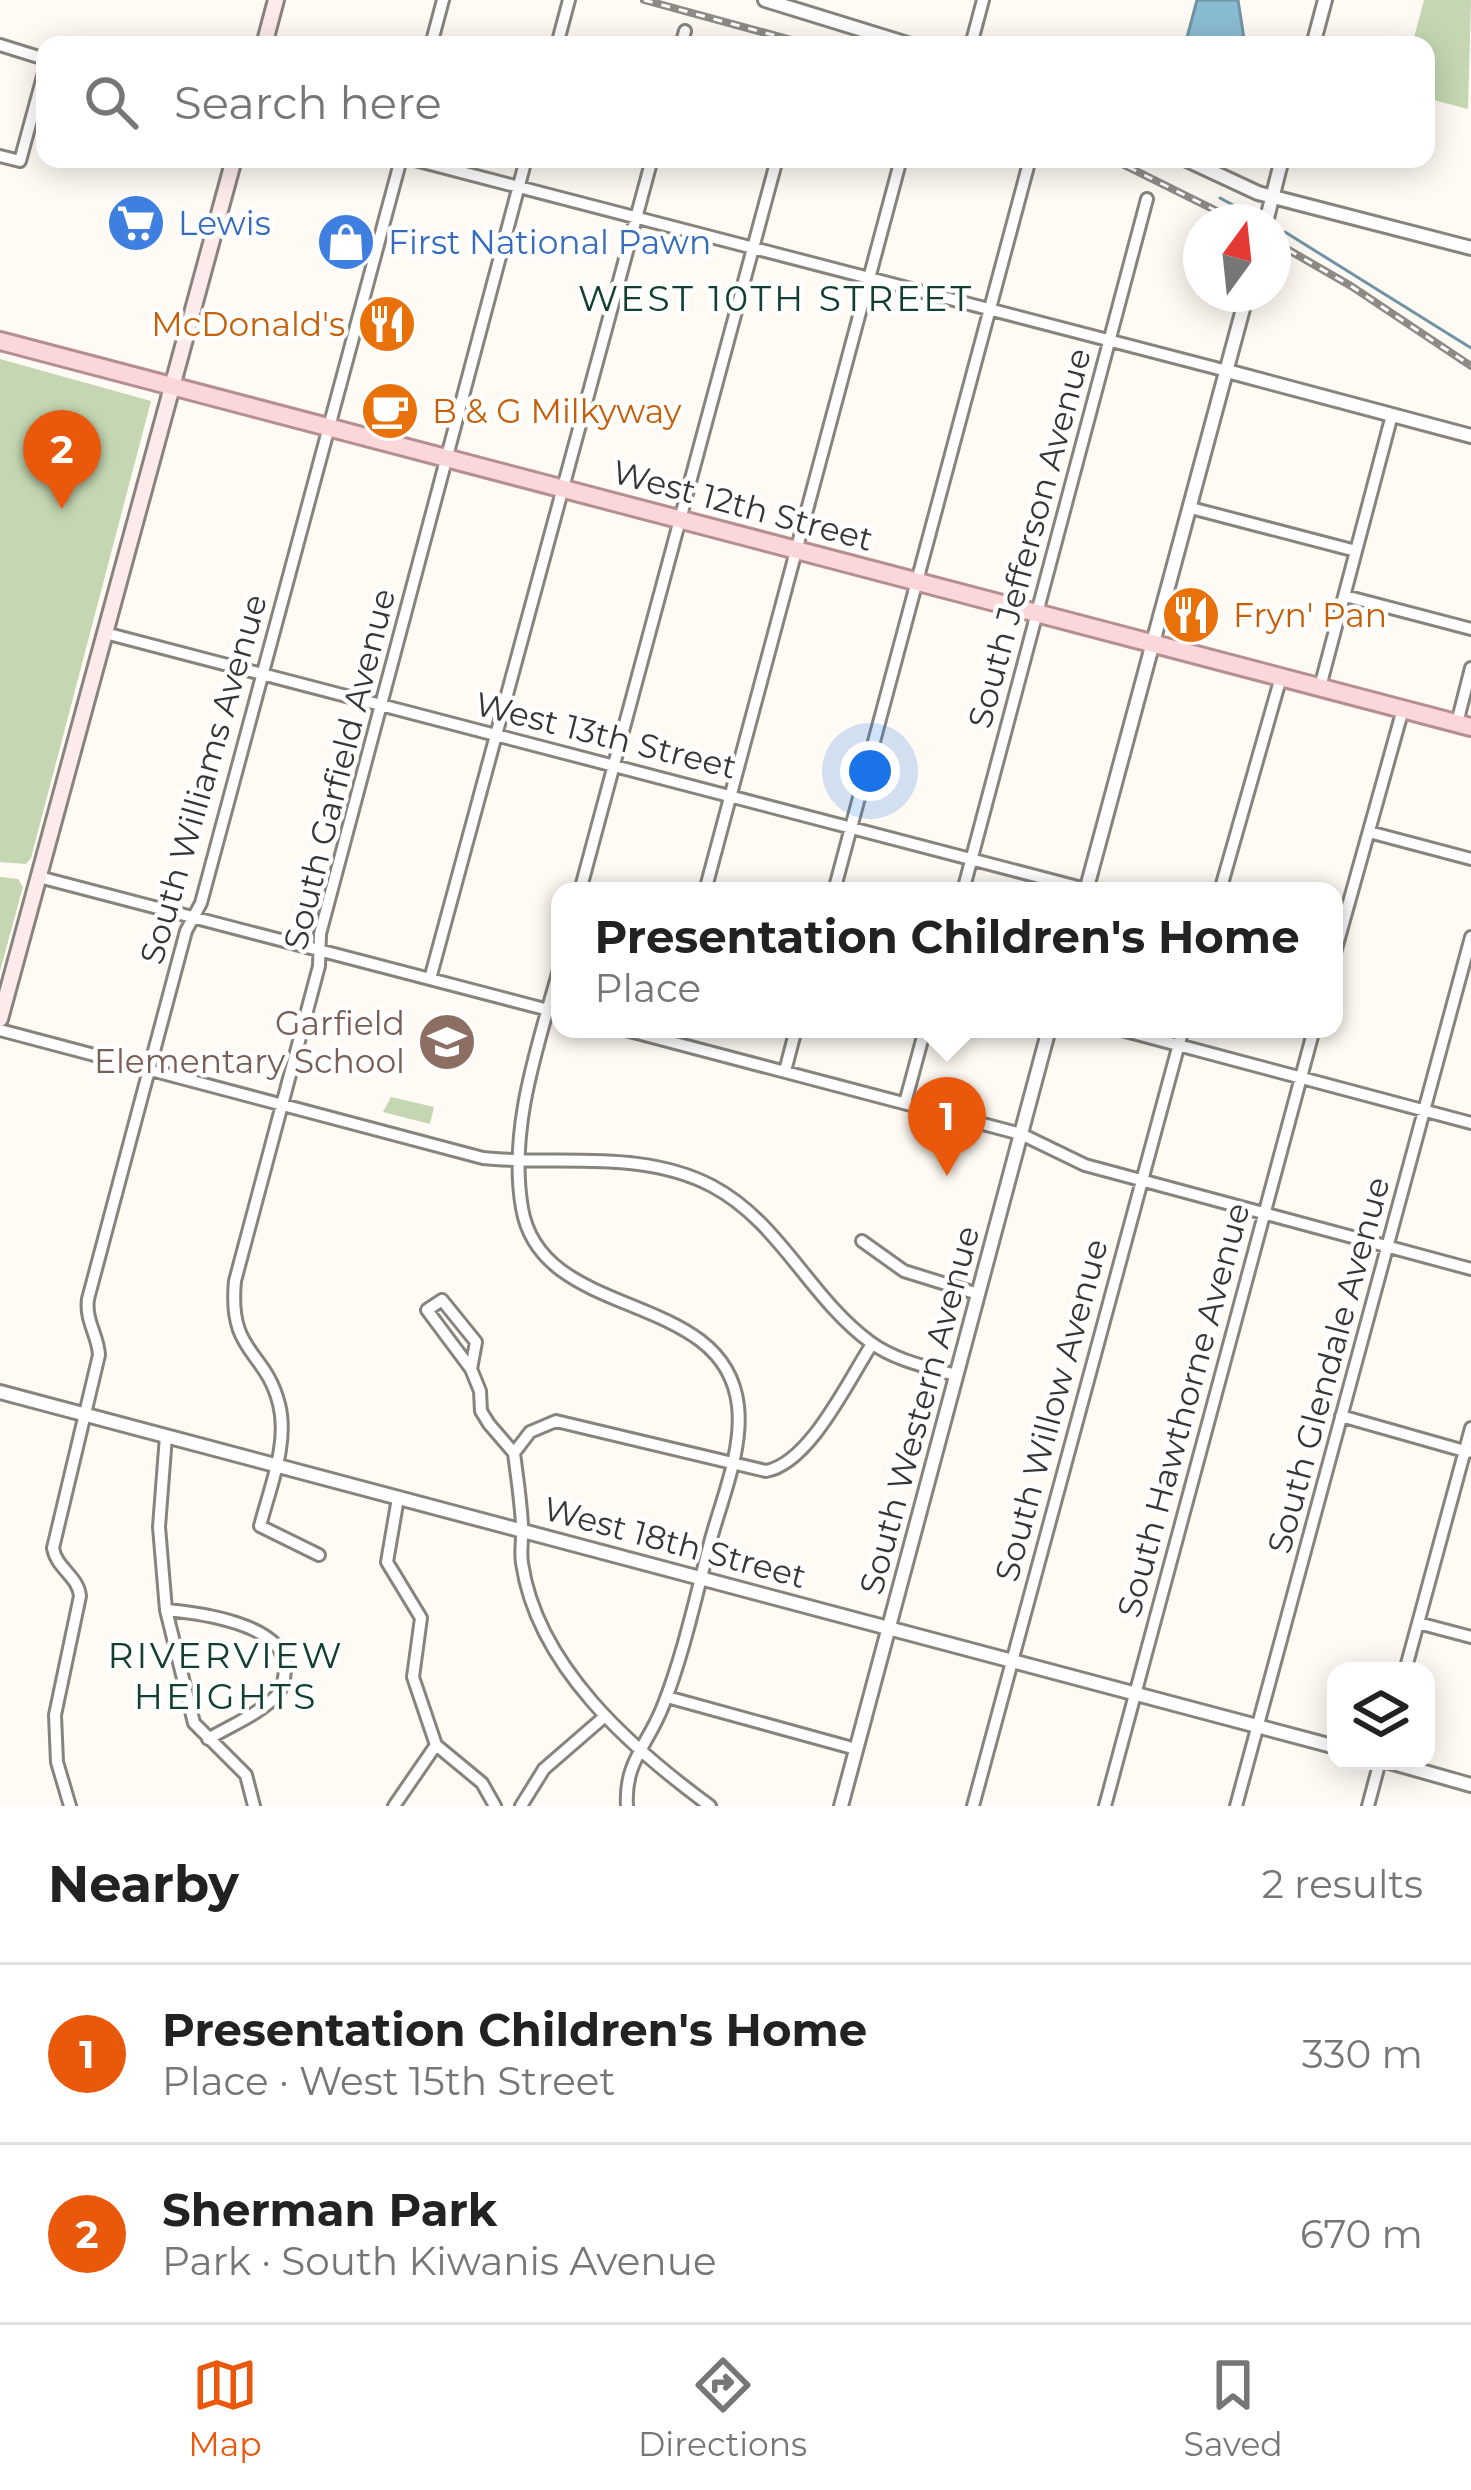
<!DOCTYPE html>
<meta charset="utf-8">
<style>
:root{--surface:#fff;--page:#f6f6f6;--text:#222;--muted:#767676;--line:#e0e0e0;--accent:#ea580c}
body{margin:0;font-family:Montserrat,sans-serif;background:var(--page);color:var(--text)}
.controls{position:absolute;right:36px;bottom:36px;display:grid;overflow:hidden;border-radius:24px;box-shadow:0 6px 30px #0003}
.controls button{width:108px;height:108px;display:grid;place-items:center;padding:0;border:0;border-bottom:3px solid var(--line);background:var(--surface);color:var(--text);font:60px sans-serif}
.compass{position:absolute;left:1183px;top:204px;width:108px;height:108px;border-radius:50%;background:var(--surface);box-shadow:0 6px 30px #0003;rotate:15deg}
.you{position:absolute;left:870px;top:771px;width:42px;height:42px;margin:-30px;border:9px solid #fff;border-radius:50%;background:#1a73e8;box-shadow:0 0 0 18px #1a73e833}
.badge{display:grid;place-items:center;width:78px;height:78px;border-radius:50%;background:var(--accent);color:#fff;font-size:39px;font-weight:700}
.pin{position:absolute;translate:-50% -99px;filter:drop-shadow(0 3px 6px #0008)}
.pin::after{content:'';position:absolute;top:63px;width:42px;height:36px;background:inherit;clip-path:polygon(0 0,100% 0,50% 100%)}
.popup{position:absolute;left:551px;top:882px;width:792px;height:156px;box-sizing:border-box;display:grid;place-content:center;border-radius:24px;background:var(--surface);filter:drop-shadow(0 3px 9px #0005);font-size:39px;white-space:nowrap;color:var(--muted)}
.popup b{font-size:45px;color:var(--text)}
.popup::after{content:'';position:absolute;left:50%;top:100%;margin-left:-24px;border:24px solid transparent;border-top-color:var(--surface)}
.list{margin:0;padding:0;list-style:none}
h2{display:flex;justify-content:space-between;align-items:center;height:156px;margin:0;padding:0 48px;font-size:51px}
h2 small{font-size:39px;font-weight:400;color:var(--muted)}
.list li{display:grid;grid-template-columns:78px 1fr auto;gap:36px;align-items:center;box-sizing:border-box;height:180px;padding:0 48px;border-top:3px solid var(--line)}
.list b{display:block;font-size:45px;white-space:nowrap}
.list p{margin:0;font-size:39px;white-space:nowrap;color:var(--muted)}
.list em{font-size:39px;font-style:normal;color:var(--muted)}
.icon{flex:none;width:66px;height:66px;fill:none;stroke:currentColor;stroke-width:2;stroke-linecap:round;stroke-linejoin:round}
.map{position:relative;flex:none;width:1471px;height:1806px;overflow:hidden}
.search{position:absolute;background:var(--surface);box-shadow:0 6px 30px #0003;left:36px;right:36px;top:36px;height:132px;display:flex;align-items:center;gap:30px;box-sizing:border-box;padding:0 42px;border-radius:24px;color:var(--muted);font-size:45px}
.sheet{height:516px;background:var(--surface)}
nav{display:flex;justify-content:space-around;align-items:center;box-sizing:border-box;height:168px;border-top:3px solid var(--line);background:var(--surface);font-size:33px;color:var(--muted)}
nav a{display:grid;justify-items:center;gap:6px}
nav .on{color:var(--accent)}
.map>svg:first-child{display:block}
.green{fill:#c4d7b2}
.water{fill:#89bcd3;stroke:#7194a3;stroke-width:3}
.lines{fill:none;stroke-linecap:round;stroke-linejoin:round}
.stream{stroke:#7194a3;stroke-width:3}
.minor-casing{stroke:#87837d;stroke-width:16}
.tertiary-casing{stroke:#87837d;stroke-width:18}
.secondary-casing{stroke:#87837d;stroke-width:20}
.primary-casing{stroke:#b58e8f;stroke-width:22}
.minor{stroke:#fff;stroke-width:10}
.tertiary{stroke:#fff;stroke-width:12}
.secondary{stroke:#fdebec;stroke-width:14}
.primary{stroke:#fbd7da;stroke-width:16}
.rail-casing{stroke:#8e8b86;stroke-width:8}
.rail{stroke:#fff;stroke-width:3;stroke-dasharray:9;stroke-linecap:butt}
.labels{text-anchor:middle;stroke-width:9;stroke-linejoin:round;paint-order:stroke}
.shop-label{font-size:33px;fill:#366cbe;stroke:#fff;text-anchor:start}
.food-label{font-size:33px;fill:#c56008;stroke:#fff;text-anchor:start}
.street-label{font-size:33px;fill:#383633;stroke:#fff}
.education-label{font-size:33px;fill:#785e54;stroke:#fff;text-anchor:end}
.neighbourhood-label{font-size:36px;letter-spacing:3px;fill:#12402e;stroke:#fff}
</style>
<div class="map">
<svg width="1471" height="1806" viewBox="0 0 1471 1806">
<rect width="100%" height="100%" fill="#fffaf3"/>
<path class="green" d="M1424 0H1471L1468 109 1426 98V45H1412Z
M0 359 151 401 31 858 26 864 0 862Z
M0 877 18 879 23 887 0 971Z
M391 1097 434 1107 430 1124 383 1112Z"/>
<path class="water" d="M1197 0H1238L1245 45H1185Z"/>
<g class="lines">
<path class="stream" d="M1220 198 1250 214
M1285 232 1471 348"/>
<g class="minor-casing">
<path id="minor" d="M0 45 45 59
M431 45 443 0
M557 45 569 0
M681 45 685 31
M971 45 983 0
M0 156 20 161 45 69
M411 159 1227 371
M1191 508 1356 551
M1345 596 1471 629
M105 633 1093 891
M1320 687 1392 415
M1457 723 1471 668
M1369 832 1471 859
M39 877 560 1013
M580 891 777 159
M705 891 901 159
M834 891 1030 159
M963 891 1147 199
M1220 891 1281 677
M1334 956 1403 709
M560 966C539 1043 508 1127 522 1208 541 1323 725 1288 738 1406 743 1449 722 1499 711 1539 696 1595 684 1653 663 1706 648 1745 624 1762 627 1806
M430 979 652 159
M622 1029 1021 1134 1085 1165 1471 1269
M1118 1029 1471 1123
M0 1030 483 1158C560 1166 641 1149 712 1186 780 1222 809 1297 870 1342 894 1360 927 1367 956 1375
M785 1071 796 1029
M905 1103 925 1029
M862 1241 904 1271 978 1294
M471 1369 476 1342 442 1300 427 1310 471 1369 480 1391 481 1411 489 1424 514 1453
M1341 1416 1468 1452
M166 1436 159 1527 166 1610 194 1723 246 1775 254 1806
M398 1498 387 1562 421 1618 413 1677 436 1745 482 1783 495 1806
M319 1555 260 1526C270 1487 289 1443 279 1404 265 1349 228 1354 235 1281L319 966 320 934 526 159
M166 1610C200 1613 283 1624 285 1666 285 1678 282 1692 272 1700 255 1716 228 1727 208 1739
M1418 1623 1471 1637
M1405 1671 1471 1428
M667 1697 856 1749
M70 1806 57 1762 55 1715 80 1596C78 1576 56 1568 53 1548L99 1355C98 1335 85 1321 88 1299L186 931 201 903 401 159
M394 1806 436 1745
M521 1806 544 1769 604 1717
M710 1806C631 1748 537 1666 522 1563 520 1550 523 1539 522 1526 521 1502 517 1477 514 1453L530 1432 556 1421 766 1471C810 1463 848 1381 872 1344
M973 1806 1183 1029
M1105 1806 1314 1029
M1236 1806 1471 937
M1368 1806 1380 1761"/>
</g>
<g class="tertiary-casing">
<path id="tertiary" d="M765 0 911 45
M1313 45 1325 0
M1185 159 1258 193 1471 248
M1266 222 1282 159
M1227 371 1471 436
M1086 891 1247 294
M0 1392 1336 1747
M1386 1761 1471 1785
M841 1806 1049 1029"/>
</g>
<g class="secondary-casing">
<path id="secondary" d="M264 45 276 0
M0 1019 234 159"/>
</g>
<g class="primary-casing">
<path id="primary" d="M0 341 1471 727"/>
</g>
<use href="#minor" class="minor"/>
<use href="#tertiary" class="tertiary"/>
<use href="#secondary" class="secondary"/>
<use href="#primary" class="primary"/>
<g class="rail-casing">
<path id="rail" d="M644 0 810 45
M1112 159 1239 222
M1273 241 1351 286 1471 366"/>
</g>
<use href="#rail" class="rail"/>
</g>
<defs>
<g id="supermarket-disc" transform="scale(3)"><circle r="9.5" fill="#3f7fe0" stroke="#fff"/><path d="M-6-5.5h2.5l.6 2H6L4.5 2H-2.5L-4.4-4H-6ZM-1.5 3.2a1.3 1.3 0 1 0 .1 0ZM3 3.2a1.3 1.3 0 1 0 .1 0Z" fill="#fff"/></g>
<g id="shop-disc" transform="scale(3)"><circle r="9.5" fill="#3f7fe0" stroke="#fff"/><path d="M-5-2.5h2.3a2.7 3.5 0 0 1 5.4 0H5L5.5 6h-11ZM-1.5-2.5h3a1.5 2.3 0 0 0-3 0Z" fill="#fff"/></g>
<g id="restaurant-disc" transform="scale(3)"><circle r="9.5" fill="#e8710a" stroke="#fff"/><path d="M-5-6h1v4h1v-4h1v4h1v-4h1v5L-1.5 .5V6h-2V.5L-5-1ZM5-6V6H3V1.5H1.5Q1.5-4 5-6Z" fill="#fff"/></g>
<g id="cafe-disc" transform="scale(3)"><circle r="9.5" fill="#e8710a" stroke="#fff"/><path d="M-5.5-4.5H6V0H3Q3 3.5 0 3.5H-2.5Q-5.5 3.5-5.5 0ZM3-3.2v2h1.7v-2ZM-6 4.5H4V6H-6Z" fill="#fff"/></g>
<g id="school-disc" transform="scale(3)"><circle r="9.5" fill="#8d6e63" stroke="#fff"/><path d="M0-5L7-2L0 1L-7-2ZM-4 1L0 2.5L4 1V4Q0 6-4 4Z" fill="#fff"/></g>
</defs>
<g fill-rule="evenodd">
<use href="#supermarket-disc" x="136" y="223"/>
<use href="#shop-disc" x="346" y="242"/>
<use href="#restaurant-disc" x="387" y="324"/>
<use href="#cafe-disc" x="390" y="411"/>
<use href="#restaurant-disc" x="1191" y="615"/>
<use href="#school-disc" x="447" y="1042"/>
</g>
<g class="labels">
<g class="shop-label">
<text x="178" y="235">Lewis</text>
<text x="388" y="254">First National Pawn</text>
</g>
<g class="food-label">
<text x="345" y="336" text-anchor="end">McDonald's</text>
<text x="432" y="423">B &amp; G Milkyway</text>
<text x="1233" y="627">Fryn' Pan</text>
</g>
<g class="street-label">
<text transform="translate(743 505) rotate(15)" y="12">West 12th Street</text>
<text transform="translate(1029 538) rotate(-75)" y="12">South Jefferson Avenue</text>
<text transform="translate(606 735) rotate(14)" y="12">West 13th Street</text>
<text transform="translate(339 769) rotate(-76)" y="12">South Garfield Avenue</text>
<text transform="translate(203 779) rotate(-74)" y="12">South Williams Avenue</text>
<text transform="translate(1328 1365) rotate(-75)" y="12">South Glendale Avenue</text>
<text transform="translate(919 1410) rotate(-75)" y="12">South Western Avenue</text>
<text transform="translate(1051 1410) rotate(-75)" y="12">South Willow Avenue</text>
<text transform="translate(1183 1410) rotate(-75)" y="12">South Hawthorne Avenue</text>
<text transform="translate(675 1542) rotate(15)" y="12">West 18th Street</text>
</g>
<g class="education-label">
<text x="405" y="1035">Garfield<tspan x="405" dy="38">Elementary School</tspan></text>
</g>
<g class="neighbourhood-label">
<text x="776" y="311">WEST 10TH STREET</text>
<text x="226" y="1668">RIVERVIEW<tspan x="226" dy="41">HEIGHTS</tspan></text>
</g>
</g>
</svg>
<div class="controls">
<button><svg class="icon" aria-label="layers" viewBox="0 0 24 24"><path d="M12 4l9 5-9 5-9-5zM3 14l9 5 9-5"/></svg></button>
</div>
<svg class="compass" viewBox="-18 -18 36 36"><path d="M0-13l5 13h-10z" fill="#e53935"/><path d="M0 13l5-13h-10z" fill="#767676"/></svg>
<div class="you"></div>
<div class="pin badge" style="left:947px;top:1176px">1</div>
<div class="popup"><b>Presentation Children's Home</b>Place</div>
<div class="pin badge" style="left:62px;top:509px">2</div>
<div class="search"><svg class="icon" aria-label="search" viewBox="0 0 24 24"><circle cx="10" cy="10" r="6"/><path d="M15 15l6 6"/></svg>Search here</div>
</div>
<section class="sheet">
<h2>Nearby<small>2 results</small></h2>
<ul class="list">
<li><span class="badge">1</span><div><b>Presentation Children's Home</b><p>Place · West 15th Street</p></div><em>330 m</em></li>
<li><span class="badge">2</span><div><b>Sherman Park</b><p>Park · South Kiwanis Avenue</p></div><em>670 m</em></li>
</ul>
</section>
<nav>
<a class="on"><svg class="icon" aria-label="map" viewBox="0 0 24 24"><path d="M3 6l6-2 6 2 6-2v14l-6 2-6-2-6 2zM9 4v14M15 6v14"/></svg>Map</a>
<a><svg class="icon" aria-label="directions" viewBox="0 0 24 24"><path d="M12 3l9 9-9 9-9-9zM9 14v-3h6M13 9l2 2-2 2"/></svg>Directions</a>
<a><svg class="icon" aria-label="saved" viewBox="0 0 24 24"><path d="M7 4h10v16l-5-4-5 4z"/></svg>Saved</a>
</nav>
